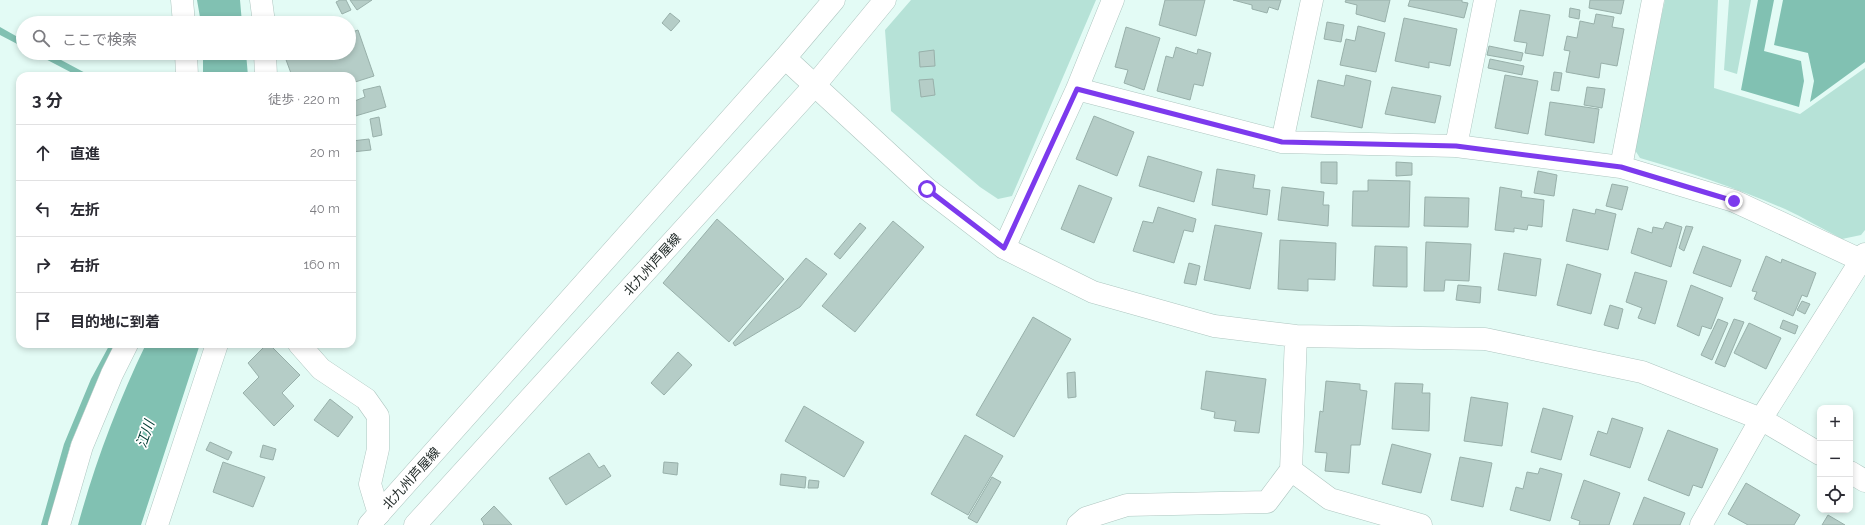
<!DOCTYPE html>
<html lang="ja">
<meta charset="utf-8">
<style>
:root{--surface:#fff;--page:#f7f7f7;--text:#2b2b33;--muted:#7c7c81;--line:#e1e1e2}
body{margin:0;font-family:Raleway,"Noto Sans JP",sans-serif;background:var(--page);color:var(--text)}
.controls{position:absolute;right:12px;bottom:12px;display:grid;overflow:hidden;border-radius:8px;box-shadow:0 2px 6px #0003}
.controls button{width:36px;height:36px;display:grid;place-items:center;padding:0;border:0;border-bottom:1px solid var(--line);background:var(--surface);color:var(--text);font:20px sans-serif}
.stop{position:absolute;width:12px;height:12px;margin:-9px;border:3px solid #7c3aed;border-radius:50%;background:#fff}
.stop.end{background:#7c3aed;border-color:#fff;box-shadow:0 1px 4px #0008}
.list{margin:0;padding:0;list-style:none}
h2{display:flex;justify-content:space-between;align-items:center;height:52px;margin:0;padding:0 16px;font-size:17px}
h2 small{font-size:13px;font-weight:400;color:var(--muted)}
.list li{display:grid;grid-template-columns:26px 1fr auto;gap:12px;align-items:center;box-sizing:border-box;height:56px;padding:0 16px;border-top:1px solid var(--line)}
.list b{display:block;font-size:15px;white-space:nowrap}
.list em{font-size:13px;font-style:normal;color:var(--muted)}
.icon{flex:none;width:22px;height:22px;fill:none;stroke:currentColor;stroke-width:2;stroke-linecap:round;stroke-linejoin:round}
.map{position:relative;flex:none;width:1865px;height:525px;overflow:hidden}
.search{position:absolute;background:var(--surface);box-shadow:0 2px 6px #0003;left:16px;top:16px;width:340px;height:44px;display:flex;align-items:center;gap:10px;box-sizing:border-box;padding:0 14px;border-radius:22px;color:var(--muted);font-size:15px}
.panel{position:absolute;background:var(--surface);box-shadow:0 2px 6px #0003;left:16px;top:72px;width:340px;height:276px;border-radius:12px}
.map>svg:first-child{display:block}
.green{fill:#b6e2d7}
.water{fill:#81c1b2}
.building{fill:#b5cdc7;stroke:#98b0aa}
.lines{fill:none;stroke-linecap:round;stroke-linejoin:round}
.minor-casing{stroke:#aec6c0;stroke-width:23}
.major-casing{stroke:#aec6c0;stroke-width:23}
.minor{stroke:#fff;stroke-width:22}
.major{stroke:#fff;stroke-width:22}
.route{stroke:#7c3aed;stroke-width:5}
.labels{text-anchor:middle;stroke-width:3.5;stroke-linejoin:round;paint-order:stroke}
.street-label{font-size:13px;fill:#202927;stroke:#fff}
.water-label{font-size:14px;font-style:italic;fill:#003d33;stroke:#fff}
</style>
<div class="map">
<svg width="1865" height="525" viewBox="0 0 1865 525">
<rect width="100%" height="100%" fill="#e3fbf5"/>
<path class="green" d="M911 0H1096L1012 196 998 199 980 187 891 111 885 30Z
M1665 0H1718L1714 88 1800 114 1865 68V230L1861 235 1842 239C1823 229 1804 218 1785 209 1738 189 1689 172 1640 158L1633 147Z
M1729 0H1751L1737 74 1724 70Z"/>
<path class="water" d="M197 0H240L242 23H201Z
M1758 0H1774L1764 51 1801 61 1804 81 1799 107 1741 90Z
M1783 0H1865V62L1810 102 1814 81 1808 53 1774 45Z
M0 27 23 40V47L0 35Z
M34 53H48L91 76H78Z
M203 53H246L248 76H203Z
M110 344H115L102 369 71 443 48 525H41L64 444 91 379Z
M146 344H200L141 525H78C95 463 118 402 146 344Z"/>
<path class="building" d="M340 0H346L351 10 342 14 336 2Z
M350 0H372L357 10Z
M1165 0H1205L1196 36 1159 25Z
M1233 0H1281L1278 10 1269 7 1267 13 1252 9V5Z
M1346 0H1390L1385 22 1356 14 1357 5 1345 2Z
M1410 0H1462V2L1468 3 1464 18 1408 6Z
M1590 0H1624L1621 14 1589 8Z
M1570 8 1580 10 1579 19 1569 17Z
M1520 10 1550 15 1543 56 1525 53 1527 43 1514 41Z
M670 13 680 21 671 31 662 23Z
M1596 14 1614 17 1612 27 1624 29 1617 66 1601 63 1599 78 1566 72 1570 51 1564 50 1567 36 1577 38 1580 21 1594 24Z
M1404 18 1457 29 1450 66 1429 62V68L1395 61Z
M1327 22 1344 25 1341 42 1324 39Z
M1358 26 1385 33 1376 72 1340 65 1346 39 1355 41Z
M1126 27 1160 38 1144 90 1124 83 1128 70 1115 67Z
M358 30 374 76 352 83V76H292L285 57 297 53H349V33Z
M1489 46 1523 53 1521 61 1487 55Z
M1176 47 1197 54 1198 49 1211 53 1203 86 1194 84 1190 100 1157 91 1166 56 1173 58Z
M934 50 935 66 920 67 919 52Z
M1490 59 1524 66 1522 75 1488 68Z
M1554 72 1562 73 1559 91 1551 90Z
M1346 75 1371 81 1362 128 1311 117 1318 80 1344 86Z
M1505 75 1538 81 1528 134 1495 128Z
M933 79 935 95 921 97 919 80Z
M380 86 386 107 352 117V102L365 97 363 90Z
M1392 87 1441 96 1435 123 1385 114Z
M1587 87 1605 89 1602 108 1584 105Z
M1550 102 1599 109 1594 143 1545 135Z
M1094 116 1134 132 1117 176 1076 159Z
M379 117 382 135 373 137 370 119Z
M369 139 371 150 352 152V141Z
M1148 156 1202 172 1194 202 1139 186Z
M1321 162H1337V184L1321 183Z
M1396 162 1412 163V175L1396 176Z
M1217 169 1255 175 1253 188 1270 190 1267 215 1212 205Z
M1538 171 1557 175 1554 196 1534 193Z
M1368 180 1410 181 1409 227 1352 226 1353 191H1368Z
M1612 184 1628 187 1622 210 1606 206Z
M1079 185 1112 198 1094 243 1061 229Z
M1282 187 1324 192 1323 205H1329L1328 226 1278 220Z
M1500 187 1522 191 1521 197 1544 200 1542 227 1528 225 1527 230 1514 228V232L1495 230Z
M1425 197 1469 198 1468 227 1424 226Z
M1158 207 1196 219 1193 232 1184 230 1174 263 1133 251 1143 221 1153 223Z
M1573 209 1595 214 1596 209 1616 214 1608 250 1566 241Z
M717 219 784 279 729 342 663 283Z
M893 221 924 247 855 332 822 306Z
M1666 222 1682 227 1671 267 1631 253 1638 228 1652 233 1653 227 1663 229Z
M860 223 866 228 840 259 834 254Z
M1215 225 1262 233 1250 289 1204 280Z
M1686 226 1693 227 1684 251 1679 248Z
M1280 240 1336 243 1335 280 1308 279V291L1278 289Z
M1426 242 1471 244 1469 281 1445 280 1444 291H1424Z
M1375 246 1407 247V287L1373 286Z
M1703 246 1741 260 1731 287 1693 273Z
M1504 253 1541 259 1536 296 1498 290Z
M1766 256 1781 263 1782 259 1816 273 1807 297 1802 295 1793 316 1754 299 1757 292 1752 291Z
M806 258 827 274 800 307 735 346 733 343Z
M1189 263 1200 266 1196 285 1184 283Z
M1567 264 1601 274 1591 314 1557 305Z
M1635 272 1667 281 1655 324 1638 318 1642 308 1626 302Z
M1458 285 1481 287 1480 303 1456 300Z
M1691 285 1723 298 1711 329 1702 326 1699 336 1677 326Z
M1802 301 1810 304 1805 314 1797 310Z
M1610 305 1623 309 1618 329 1604 325Z
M1033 317 1071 339 1014 437 976 415Z
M1718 319 1728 323 1712 360 1701 355Z
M1734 319 1744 322 1725 367 1715 363Z
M1783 320 1798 326 1795 334 1780 328Z
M1749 323 1781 338 1766 369 1734 353Z
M267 344H269L300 375 282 393 294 406 274 426 243 393 259 377 248 363Z
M678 352 692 365 664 395 651 383Z
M1206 371 1266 379 1259 433 1234 431 1236 421 1214 418 1215 412 1201 409Z
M1075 372 1076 397 1068 398 1067 373Z
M1326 381 1360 384V390L1367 391 1360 445H1351L1349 473 1325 471 1327 453 1315 452 1320 411 1323 412Z
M1395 383 1423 384 1422 393H1430L1429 431 1392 429Z
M1471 397 1508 403 1502 446 1464 441Z
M330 399 353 417 338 437 314 420Z
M804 406 864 442 844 477 785 441Z
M1543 408 1573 416 1561 460 1531 452Z
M1612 418 1643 428 1630 468 1590 455 1598 431 1607 434Z
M1668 430 1718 449 1702 488 1693 485 1689 496 1648 480Z
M965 435 1003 456 968 515 931 494Z
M210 442 232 452 228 460 206 450Z
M1392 444 1431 454 1421 493 1382 484Z
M263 445 276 449 273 460 260 457Z
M589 453 599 468 604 465 611 476 566 505 549 478Z
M1460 457 1492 463 1483 507 1451 500Z
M223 462 265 477 253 507 213 492Z
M664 462 678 463 677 475 663 473Z
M1540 468 1562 474 1550 521 1510 510 1516 487 1523 489 1527 472 1538 474Z
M781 474 806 477 805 488 780 485Z
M992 477 1001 482 977 523 968 518Z
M809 480 819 481 818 488H808Z
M1584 480 1620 493 1609 525H1579L1580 521 1571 518Z
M1746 483 1800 515 1794 525H1748L1728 514Z
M1644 497 1685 513 1680 525H1633Z
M494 506 512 525H483L484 524 481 519Z
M1828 515 1845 525H1822Z"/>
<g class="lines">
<g class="minor-casing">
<path id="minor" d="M182 0 184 23
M261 0 264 23
M186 53 187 76
M265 53 266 76
M785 58 927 189 1004 248 1093 292 1214 326 1296 336 1485 339 1642 372 1761 419 1820 454
M1077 89 1282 142 1456 146 1621 167 1734 201 1865 262
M1282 142 1312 0
M1456 146 1485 0
M1621 167 1653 0
M1004 248 1077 89 1113 0
M1296 336 1291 470 1330 499 1421 525
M299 344 321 369 366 399 378 416V449L370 484 379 514
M1850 472 1865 481
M59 525 82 446 112 374 127 344
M157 525 217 344
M1078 525 1086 518 1127 505 1267 502 1291 470
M1701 525 1761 419 1865 254"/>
</g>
<g class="major-casing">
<path id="major" d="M369 525 785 58 834 0
M415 525 815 85 885 0"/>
</g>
<use href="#minor" class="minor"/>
<use href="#major" class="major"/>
</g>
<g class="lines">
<path class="route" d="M927 189 1004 248 1077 89 1282 142 1456 146 1621 167 1734 201"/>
</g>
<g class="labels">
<g class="street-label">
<text transform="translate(652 264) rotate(-48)" y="5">北九州芦屋線</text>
<text transform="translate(411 478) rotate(-48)" y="5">北九州芦屋線</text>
</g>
<g class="water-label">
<text transform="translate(145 434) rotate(-71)" y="5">江川</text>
</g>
</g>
</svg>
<div class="controls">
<button>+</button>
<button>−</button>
<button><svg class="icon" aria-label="locate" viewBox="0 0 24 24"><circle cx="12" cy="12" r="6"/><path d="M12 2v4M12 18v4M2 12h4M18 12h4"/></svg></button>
</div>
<div class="stop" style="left:927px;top:189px"></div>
<div class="stop end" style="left:1734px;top:201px"></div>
<div class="search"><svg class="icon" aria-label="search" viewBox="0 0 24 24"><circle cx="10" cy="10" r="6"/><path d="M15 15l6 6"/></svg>ここで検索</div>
<section class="panel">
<h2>3 分<small>徒歩 · 220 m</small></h2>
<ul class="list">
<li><svg class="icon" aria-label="ahead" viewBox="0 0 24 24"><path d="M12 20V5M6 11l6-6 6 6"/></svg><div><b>直進</b></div><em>20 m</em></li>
<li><svg class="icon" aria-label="left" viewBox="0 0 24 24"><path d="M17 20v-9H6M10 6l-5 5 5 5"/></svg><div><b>左折</b></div><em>40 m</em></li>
<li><svg class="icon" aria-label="right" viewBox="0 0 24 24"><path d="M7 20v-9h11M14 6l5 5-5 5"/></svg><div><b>右折</b></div><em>160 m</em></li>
<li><svg class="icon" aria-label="arrive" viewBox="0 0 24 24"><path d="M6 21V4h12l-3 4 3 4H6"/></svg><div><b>目的地に到着</b></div></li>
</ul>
</section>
</div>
